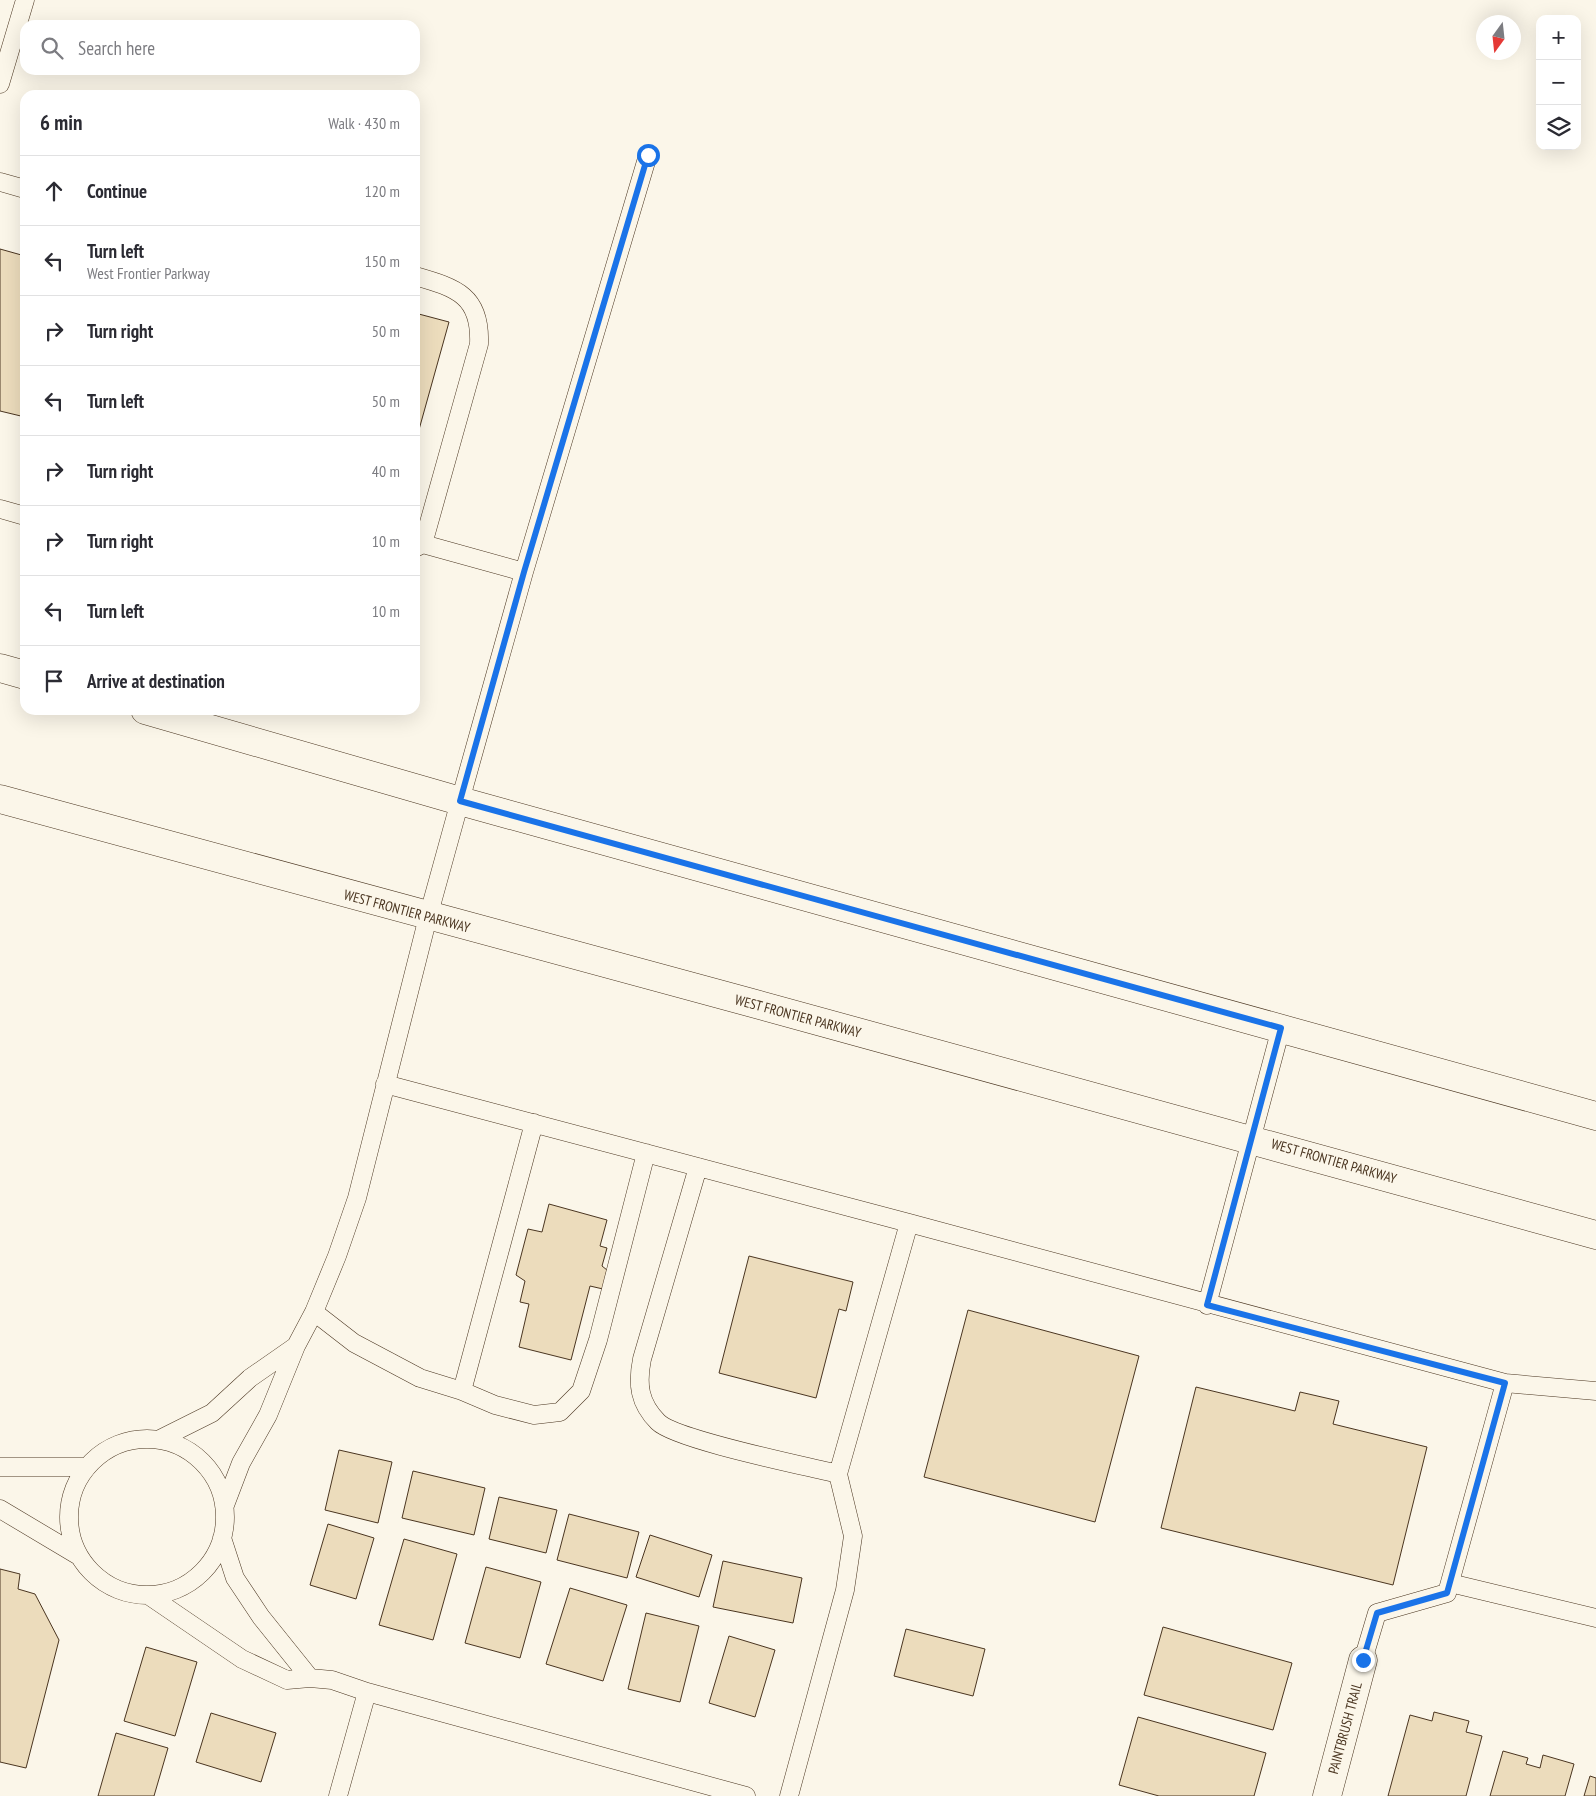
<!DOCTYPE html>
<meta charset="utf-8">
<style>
:root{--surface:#fff;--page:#f7f7f7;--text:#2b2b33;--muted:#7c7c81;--line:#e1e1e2}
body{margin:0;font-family:"PT Sans Narrow",sans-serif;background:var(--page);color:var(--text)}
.controls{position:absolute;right:15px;top:15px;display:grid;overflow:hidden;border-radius:10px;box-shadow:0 5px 20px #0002}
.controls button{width:45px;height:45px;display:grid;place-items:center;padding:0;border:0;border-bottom:1px solid var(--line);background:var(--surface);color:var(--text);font:25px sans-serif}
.compass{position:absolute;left:1476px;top:15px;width:45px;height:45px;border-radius:50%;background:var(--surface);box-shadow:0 5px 20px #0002;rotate:195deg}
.stop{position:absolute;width:15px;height:15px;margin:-11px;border:4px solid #1a73e8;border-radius:50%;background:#fff}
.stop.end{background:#1a73e8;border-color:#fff;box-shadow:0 1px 5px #0008}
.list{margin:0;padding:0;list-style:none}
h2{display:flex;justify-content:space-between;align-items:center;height:65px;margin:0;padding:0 20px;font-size:21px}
h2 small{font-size:16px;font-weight:400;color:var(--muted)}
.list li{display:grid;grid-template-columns:32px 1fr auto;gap:15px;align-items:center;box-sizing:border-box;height:70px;padding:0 20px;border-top:1px solid var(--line)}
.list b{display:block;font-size:19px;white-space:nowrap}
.list p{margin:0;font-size:16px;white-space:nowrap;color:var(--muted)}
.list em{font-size:16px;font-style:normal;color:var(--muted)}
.icon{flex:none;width:28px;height:28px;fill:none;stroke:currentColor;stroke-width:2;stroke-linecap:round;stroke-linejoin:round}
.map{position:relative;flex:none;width:1596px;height:1796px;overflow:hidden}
.search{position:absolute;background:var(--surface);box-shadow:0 5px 20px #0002;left:20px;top:20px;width:400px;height:55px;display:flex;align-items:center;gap:12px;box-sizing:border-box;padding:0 18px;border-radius:15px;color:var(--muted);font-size:19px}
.panel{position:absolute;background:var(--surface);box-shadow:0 5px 20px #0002;left:20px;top:90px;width:400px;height:625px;border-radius:15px}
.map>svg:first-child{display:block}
.building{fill:#ecdcbc;stroke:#4a3520}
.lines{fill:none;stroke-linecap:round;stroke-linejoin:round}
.lane-casing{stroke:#4a3520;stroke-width:19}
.street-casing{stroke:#4a3520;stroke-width:29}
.secondary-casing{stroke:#4a3520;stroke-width:29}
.lane{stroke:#fbf6e9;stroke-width:18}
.street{stroke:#fbf6e9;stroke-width:28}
.secondary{stroke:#fbf6e9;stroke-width:28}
.route{stroke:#1a73e8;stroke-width:6}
.labels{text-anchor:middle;stroke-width:4;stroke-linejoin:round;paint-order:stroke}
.street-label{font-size:14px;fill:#4a3520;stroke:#fbf6e9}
</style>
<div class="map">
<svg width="1596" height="1796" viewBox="0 0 1596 1796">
<rect width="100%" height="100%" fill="#fbf6e9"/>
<path class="building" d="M0 249 25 256V417L0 411Z
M415 313 449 322 415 444Z
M549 1204 607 1220 600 1246 607 1248 602 1266 607 1270 603 1289 590 1286 571 1360 519 1347 529 1304 520 1302 525 1281 516 1275 528 1229 542 1232Z
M749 1256 853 1282 846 1311 839 1309 816 1398 719 1373Z
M968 1310 1139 1356 1095 1522 924 1477Z
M1196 1387 1295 1411 1300 1392 1339 1401 1333 1424 1427 1447 1393 1585 1161 1528Z
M339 1450 392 1462 378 1523 325 1510Z
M413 1471 485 1488 474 1535 402 1518Z
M499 1497 557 1510 546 1553 489 1539Z
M569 1514 639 1532 627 1578 557 1560Z
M328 1524 374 1538 356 1599 310 1585Z
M650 1535 712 1555 699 1597 636 1577Z
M404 1539 457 1554 433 1640 379 1625Z
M723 1561 802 1578 793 1623 713 1607Z
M486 1567 541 1582 520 1658 465 1643Z
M0 1569 20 1574 18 1589 35 1594 59 1640 26 1768 0 1762Z
M570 1588 627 1605 603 1681 546 1664Z
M646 1613 699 1626 680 1702 628 1689Z
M1163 1627 1292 1663 1273 1730 1144 1695Z
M906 1629 985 1649 973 1696 894 1676Z
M729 1636 775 1650 755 1717 709 1703Z
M146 1647 197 1662 175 1736 124 1721Z
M1434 1712 1469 1721 1466 1732 1482 1736 1466 1796H1388L1410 1715 1432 1721Z
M211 1713 276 1733 261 1782 196 1762Z
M1138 1717 1266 1753 1254 1796H1159L1119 1785Z
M116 1733 168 1748 154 1796H98Z
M1503 1751 1528 1758 1526 1764 1540 1768 1543 1755 1574 1764 1565 1796H1490Z
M1590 1776 1596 1778V1796H1584Z"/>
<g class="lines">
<g class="lane-casing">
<path id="lane" d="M0 84 25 0
M0 182 25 189
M415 276C457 288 481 296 479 344L423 544
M0 509 25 516
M415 548 423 544 524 572
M385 1084 909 1223 838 1474 853 1536 845 1590 789 1796
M698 1167 642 1359C637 1384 639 1403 658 1422 676 1440 806 1466 838 1474
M909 1223 1505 1383 1447 1593 1377 1613 1363 1660
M1207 1305 1281 1028
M314 1312 354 1343 420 1378 462 1391 534 1123
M1505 1383 1596 1391
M462 1391 495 1405 534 1415 560 1412 581 1391 598 1340 646 1153
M160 1439 212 1413 250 1378 296 1346
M69 1517a78 78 0 1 1 156 0a78 78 0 1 1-156 0Z
M0 1467H87
M225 1505 241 1463 268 1415 296 1346 314 1312 337 1256 357 1198 428 917 460 801 524 572 648 155
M0 1509 79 1556
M222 1538 235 1578 261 1617 310 1678
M1450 1583 1596 1618
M148 1595 242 1659 287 1680 310 1678 332 1680 367 1692 338 1796
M367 1692 746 1796"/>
</g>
<g class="street-casing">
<path id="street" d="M1327 1796 1363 1660"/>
</g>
<g class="secondary-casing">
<path id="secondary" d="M0 668 25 675
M145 710 460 801 1596 1116
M0 799C532 945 1065 1085 1596 1235"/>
</g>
<use href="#lane" class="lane"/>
<use href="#street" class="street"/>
<use href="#secondary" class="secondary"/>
</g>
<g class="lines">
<path class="route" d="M648 155 524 572 460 801 1281 1028 1207 1305 1505 1383 1447 1593 1377 1613 1363 1660"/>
</g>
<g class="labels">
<g class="street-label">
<text transform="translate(407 911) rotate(15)" y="5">WEST FRONTIER PARKWAY</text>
<text transform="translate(798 1016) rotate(15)" y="5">WEST FRONTIER PARKWAY</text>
<text transform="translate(1334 1161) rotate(16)" y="5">WEST FRONTIER PARKWAY</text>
<text transform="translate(1345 1728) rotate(-75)" y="5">PAINTBRUSH TRAIL</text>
</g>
</g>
</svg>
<div class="controls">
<button>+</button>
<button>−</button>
<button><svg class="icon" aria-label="layers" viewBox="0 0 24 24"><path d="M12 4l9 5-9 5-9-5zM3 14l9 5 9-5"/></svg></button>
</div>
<svg class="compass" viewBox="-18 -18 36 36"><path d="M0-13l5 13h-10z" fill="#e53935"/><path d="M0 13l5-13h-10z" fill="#7c7c81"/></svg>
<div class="stop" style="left:648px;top:155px"></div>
<div class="stop end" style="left:1363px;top:1660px"></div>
<div class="search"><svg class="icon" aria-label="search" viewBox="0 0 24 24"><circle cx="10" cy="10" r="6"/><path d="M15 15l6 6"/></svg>Search here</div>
<section class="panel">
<h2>6 min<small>Walk · 430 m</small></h2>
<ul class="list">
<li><svg class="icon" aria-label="ahead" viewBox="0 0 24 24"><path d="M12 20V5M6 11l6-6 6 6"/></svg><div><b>Continue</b></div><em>120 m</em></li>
<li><svg class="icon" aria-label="left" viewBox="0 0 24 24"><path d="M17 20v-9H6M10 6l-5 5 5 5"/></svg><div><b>Turn left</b><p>West Frontier Parkway</p></div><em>150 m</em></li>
<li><svg class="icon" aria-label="right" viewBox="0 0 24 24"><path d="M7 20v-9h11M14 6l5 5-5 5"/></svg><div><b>Turn right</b></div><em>50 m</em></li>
<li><svg class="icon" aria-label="left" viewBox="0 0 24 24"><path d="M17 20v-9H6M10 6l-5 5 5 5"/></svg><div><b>Turn left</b></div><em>50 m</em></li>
<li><svg class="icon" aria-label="right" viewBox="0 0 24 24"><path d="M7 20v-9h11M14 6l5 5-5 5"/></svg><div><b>Turn right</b></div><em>40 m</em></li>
<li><svg class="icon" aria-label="right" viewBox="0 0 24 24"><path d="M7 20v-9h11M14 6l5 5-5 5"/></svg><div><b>Turn right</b></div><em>10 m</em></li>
<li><svg class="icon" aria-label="left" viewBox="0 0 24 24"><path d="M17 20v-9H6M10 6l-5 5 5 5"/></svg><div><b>Turn left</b></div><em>10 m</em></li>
<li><svg class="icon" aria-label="arrive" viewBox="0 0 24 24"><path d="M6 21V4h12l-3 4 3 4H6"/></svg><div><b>Arrive at destination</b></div></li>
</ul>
</section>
</div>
